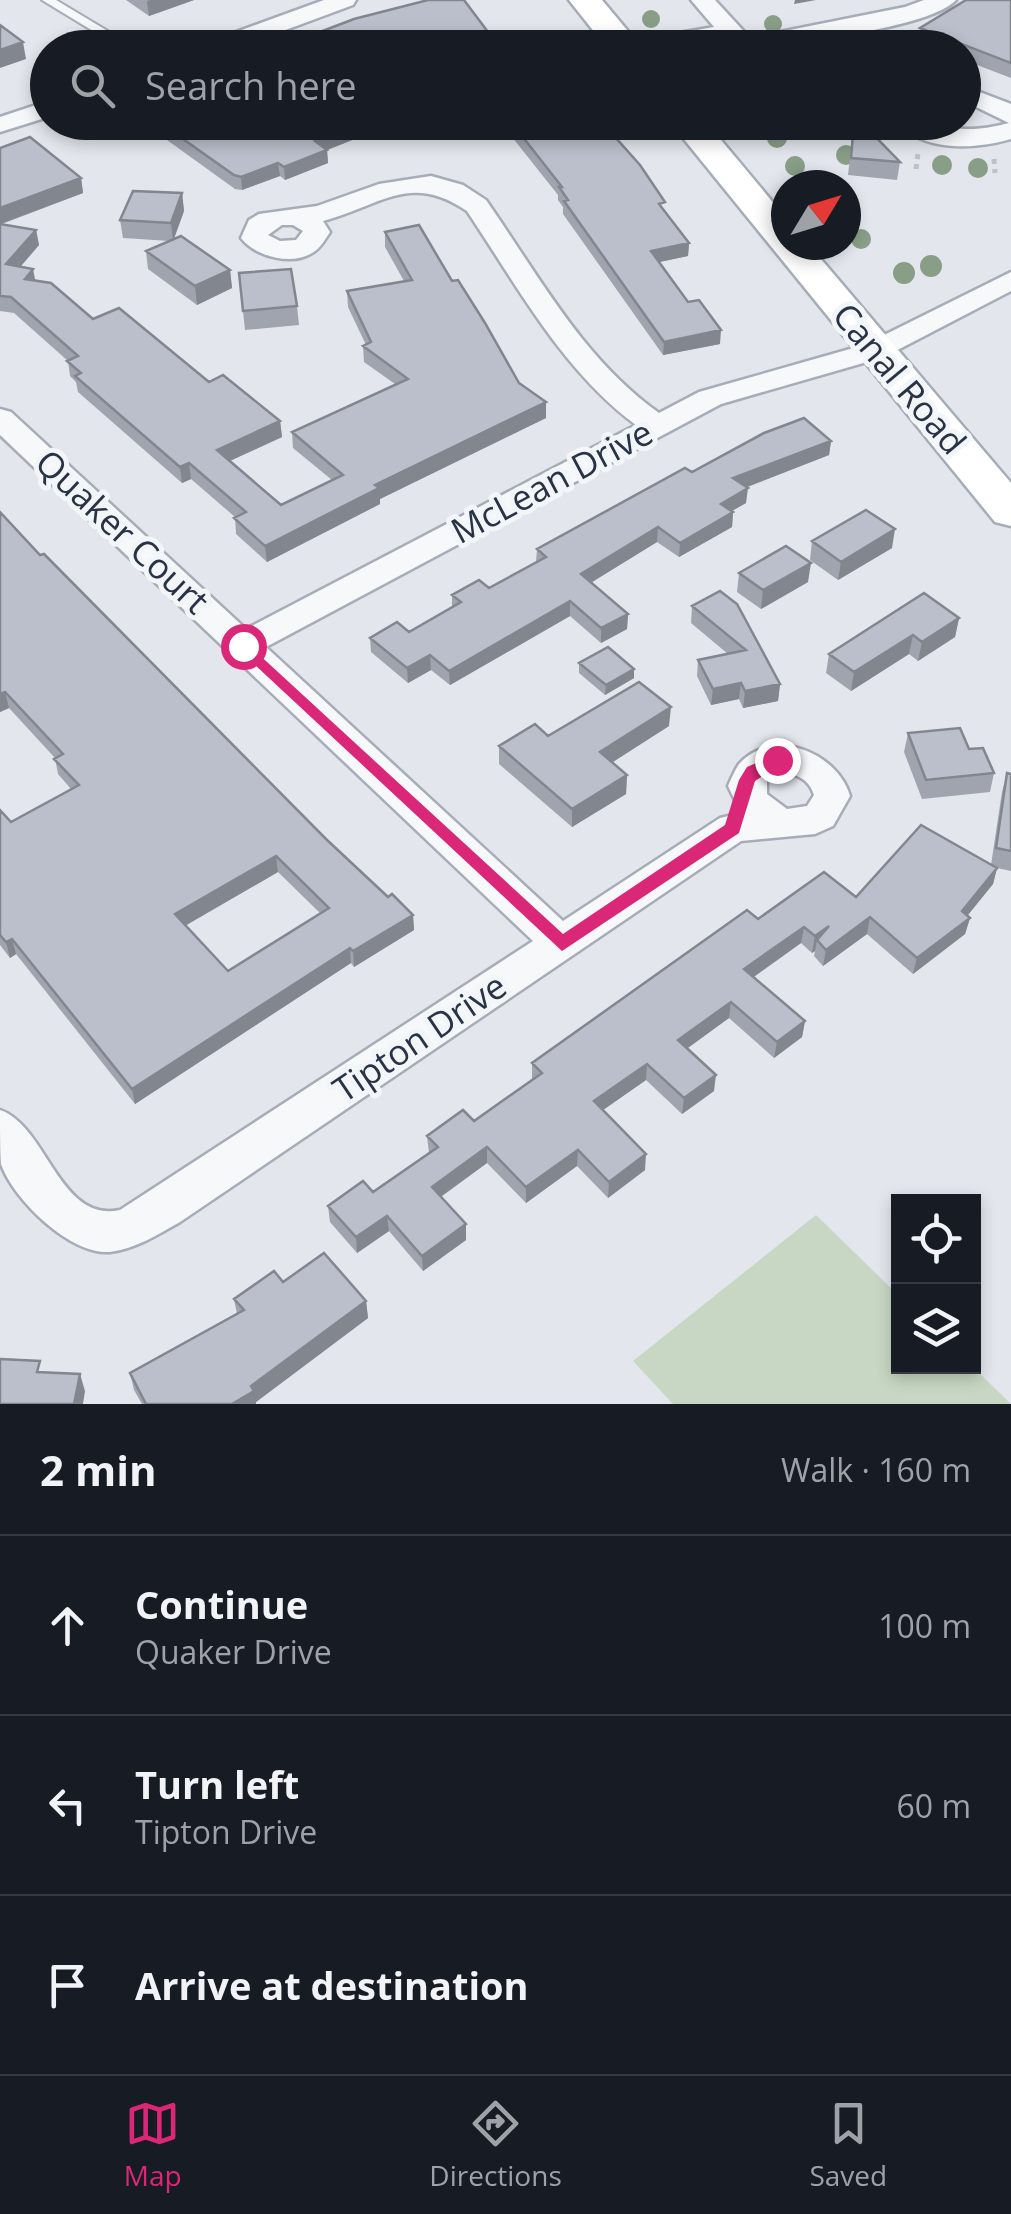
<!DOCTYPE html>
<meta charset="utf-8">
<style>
:root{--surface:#171b24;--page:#20242c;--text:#f1f3f6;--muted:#9ea1a6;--line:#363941;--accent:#db2777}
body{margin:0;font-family:"Open Sans",sans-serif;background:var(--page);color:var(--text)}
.controls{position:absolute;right:30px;bottom:30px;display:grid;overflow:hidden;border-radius:0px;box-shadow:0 5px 15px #0003}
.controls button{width:90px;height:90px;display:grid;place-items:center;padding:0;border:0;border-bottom:2px solid var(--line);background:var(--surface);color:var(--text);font:50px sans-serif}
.compass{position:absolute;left:771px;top:170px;width:90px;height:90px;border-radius:50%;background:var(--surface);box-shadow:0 5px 15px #0003;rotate:52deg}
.stop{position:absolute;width:30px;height:30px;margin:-22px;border:8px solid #db2777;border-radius:50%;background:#fff}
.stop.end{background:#db2777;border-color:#fff;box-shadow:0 2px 10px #0008}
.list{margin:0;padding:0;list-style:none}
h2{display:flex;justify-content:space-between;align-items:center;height:130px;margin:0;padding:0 40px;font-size:42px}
h2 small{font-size:32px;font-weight:400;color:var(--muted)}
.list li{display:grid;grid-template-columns:65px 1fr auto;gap:30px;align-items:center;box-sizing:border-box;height:180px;padding:0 40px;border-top:2px solid var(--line)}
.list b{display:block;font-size:38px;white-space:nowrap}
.list p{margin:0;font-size:32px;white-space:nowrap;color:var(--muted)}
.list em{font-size:32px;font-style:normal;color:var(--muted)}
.icon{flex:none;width:55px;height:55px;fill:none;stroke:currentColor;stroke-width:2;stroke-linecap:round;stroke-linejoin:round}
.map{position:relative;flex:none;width:1011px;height:1404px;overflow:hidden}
.search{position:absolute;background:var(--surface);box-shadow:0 5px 15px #0003;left:30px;right:30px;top:30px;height:110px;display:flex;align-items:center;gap:25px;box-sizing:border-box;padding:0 35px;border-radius:55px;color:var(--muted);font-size:38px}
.sheet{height:670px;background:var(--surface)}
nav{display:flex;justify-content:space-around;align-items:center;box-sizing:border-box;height:140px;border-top:2px solid var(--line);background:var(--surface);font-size:28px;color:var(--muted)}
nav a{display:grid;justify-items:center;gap:5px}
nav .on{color:var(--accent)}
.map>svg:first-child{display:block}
.green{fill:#c8d7c4}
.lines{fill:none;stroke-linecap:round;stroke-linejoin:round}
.lane-casing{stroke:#a7adb7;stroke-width:4}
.street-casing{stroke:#a7adb7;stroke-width:5}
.secondary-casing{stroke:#a7adb7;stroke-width:5}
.path{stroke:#bdc1c8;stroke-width:5;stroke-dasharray:5 5;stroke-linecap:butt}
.lane{fill:#f6f8fa;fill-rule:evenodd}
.street{fill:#f6f8fa;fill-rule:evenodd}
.secondary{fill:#fff;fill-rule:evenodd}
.tree{fill:#889e87}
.wall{fill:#a0a4af;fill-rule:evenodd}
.shaded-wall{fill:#82868e}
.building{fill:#babfcb;stroke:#82868e;stroke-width:2.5;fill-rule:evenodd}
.route{fill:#db2777}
.labels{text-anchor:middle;stroke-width:10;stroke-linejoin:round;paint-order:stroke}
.street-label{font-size:35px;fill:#293346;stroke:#f3f6f9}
</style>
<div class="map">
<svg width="1011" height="1404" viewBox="0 0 1011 1404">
<rect width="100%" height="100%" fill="#e3e6ec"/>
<path class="green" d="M816 1215 898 1295V1366L973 1367 1011 1404H673L633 1361Z"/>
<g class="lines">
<g class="lane-casing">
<path id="lane" d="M42 0H56L136 48H121Z"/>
</g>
<g class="street-casing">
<path id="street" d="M324 0H356L353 5 237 48H203L206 43Z
M691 0H715L750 38 905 7 924 0H956C929 30 765 48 722 48L728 42 725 39 676 48H622L633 41 714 27Z
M964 86 1011 104V139C976 149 924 153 898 122 946 122 957 137 1009 123L964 101Z
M48 101V117L0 132V117Z
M431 176 463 185 486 200C539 276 583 359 659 413L699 392 864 345 1011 272V291L884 357 721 404 266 647 563 921 720 818 741 813 728 786C731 779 735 770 739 764 773 726 838 753 850 796L833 826 815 834 741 841 180 1222C159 1234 135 1249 110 1252 70 1255 13 1199 1 1164 0 1149 0 1125 0 1110 47 1126 59 1223 120 1210L533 941 0 435V409L11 412 246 629 636 425C562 370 518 287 467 211 410 172 382 205 323 221L330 232C326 238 321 247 315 251 294 267 256 257 241 238L249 220 259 214 317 206 379 184ZM282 225H293L303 231 296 240 280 241 268 235ZM782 773C797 774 809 779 814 795L807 806 787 809 767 794V780Z"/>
</g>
<g class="secondary-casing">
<path id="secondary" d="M569 0H602L642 48H607Z
M670 122H706L786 218V245H809L1011 483V526L995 522Z"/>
</g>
<path class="path" d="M852 133 874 129
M994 159 995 173
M916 169 918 153"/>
<use href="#lane" class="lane"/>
<use href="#street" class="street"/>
<use href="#secondary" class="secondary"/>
</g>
<g class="tree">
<circle cx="651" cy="19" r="9"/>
<circle cx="773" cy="24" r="9"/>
<circle cx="777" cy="138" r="10"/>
<circle cx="846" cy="155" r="10"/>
<circle cx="942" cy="165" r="10"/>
<circle cx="795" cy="166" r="10"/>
<circle cx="978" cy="168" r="10"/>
<circle cx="861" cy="239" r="10"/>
<circle cx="931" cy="266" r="11"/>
<circle cx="904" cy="273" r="11"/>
</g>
<path class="wall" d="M126 0H194L149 16Z
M1011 0V78L964 60V48H932L917 42 920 28Z
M142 122H374L375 131 327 150 328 163 285 180 280 176 242 190 235 189Z
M504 122H621L623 139 618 140 664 211 689 243 688 256 659 262 720 344 663 355 563 214V207L558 200V195L504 127Z
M854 122 900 162 897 180 848 175Z
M0 148 81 178 83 193 2 224 36 230 39 245 20 267 35 280 93 319 280 421 282 437 229 461 281 505 332 480 293 448 292 432 395 384 364 362 363 346 366 345 348 307 347 291 404 281 385 247V232L452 281 519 383 546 402V418L380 499V504L267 562 236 534 235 517 191 479 182 483 78 392 76 382 70 376 68 361 14 313 0 311Z
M182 193 184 211 174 239 230 270 232 288 197 305 148 269 146 251 170 241 123 238 120 220Z
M239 273 297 306 299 325 245 330Z
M831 441 829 455 746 487V503L732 511 733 512 732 527 679 557 657 542 591 582 628 614 627 629 601 643 570 616 450 685 431 670 408 683 371 652 370 638 409 632 452 607V595L489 588 536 562 537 549 692 472Z
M0 512 40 555 326 839 388 897 413 915 414 930 354 967 351 963 135 1104 16 954 10 958 0 945V810L11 822 71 789 58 774 55 758 9 708 0 712ZM278 872 320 913 228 971 185 925Z
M812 541 892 548 838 580 810 560Z
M739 573 808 582 761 609 737 592Z
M720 591 780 684 778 701 743 708 739 699 711 705 697 676 698 660 728 654 691 623 692 606Z
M959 618 955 637 918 661 909 654 851 691 826 673 829 654Z
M579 663 634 669V678L605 695 579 673Z
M669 726 612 762 627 775 626 794 572 827 499 764V746L548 736Z
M908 733 969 749 994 773 990 792 922 799 904 752Z
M1007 773 1011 774V871L997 868 993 884 967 916 970 918 965 934 913 974 867 934 823 966 814 956 815 951 812 953 801 943 754 977 805 1021 802 1037 774 1058 729 1018 687 1048 714 1091 682 1114 646 1080 603 1110 645 1170 608 1198 577 1166 526 1203 487 1163 441 1197 466 1240 423 1271 389 1231 357 1253 330 1222 328 1206 373 1192 429 1153 427 1136 474 1121 532 1080V1063L758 919 991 865 1002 792Z
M283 1282 366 1301 368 1318 256 1402V1404H142L134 1390 130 1373 237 1314 234 1299Z"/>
<path class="shaded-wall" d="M150 0H194L149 16 147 1Z
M795 0H816L794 4Z
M23 42 26 59 0 68V50Z
M363 122H374L375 131 327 150 328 163 285 180 284 167 315 141Z
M624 126 623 139 608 142V129Z
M278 163 280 176 242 190 241 177Z
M81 178 83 193 0 224V208Z
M182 193 184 211 173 241 171 223Z
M36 230 39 245 9 280 6 264Z
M689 243 688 256 650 264 651 251Z
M33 269 36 284 25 279Z
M230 270 232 288 197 305 195 286Z
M721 330 720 344 663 355 664 342Z
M546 402V418L380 499V504L267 562 265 546 375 485Z
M280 421 282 437 219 466 217 450Z
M831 441 829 455 732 493 733 478Z
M189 463 191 479 182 483 180 467Z
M748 488 746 503 719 518 721 504Z
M733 512 732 527 679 557 680 543Z
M658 527 657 542 581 589V574Z
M895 529 892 548 838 580 841 562Z
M811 563 808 582 761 609 763 590Z
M570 601V616L450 685 449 671Z
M628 614 627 629 601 643V628Z
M959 618 955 637 918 661 922 642Z
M913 635 909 654 851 691 854 672Z
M430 655 431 670 408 683 407 668Z
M634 669V678L605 695 606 685Z
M741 683 739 699 711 705 713 689Z
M780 684 778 701 743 708 745 691Z
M5 692 9 708 0 712V694Z
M671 707 669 726 599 771 600 752Z
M627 775 626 794 572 827V809Z
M276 856 278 872 178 930 175 914Z
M997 868 993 884 959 926 970 918 965 934 913 974 917 958 962 911Z
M413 915 414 930 354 967 353 951Z
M870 917 867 934 823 966 826 950Z
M829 926 817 940 815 951 812 953 815 936Z
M804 927 801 943 742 985 744 969Z
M12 939 16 954 10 958 6 942Z
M350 948 351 963 135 1104 132 1089Z
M731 1002 729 1018 677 1056 678 1040Z
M805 1021 802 1037 774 1058 777 1042Z
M647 1064 646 1080 593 1117 594 1101Z
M716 1075 714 1091 682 1114 684 1098Z
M487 1147V1163L433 1202 432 1187Z
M578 1150 577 1166 526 1203V1187Z
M646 1154 645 1170 608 1198 609 1182Z
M387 1216 389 1231 357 1253 356 1237Z
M466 1224V1240L423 1271 422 1256Z
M366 1301 368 1318 256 1402V1404H232L251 1386Z
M80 1374 85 1391 83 1404H74Z"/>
<path class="building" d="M428 0H464L500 48H278L354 19Z
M966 0H1011V63L920 28Z
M0 25 23 42 0 50Z
M159 122H363L315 141 327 150 284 167 278 163 241 177 234 175Z
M511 122H621L624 126 608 129 640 165 665 202 659 204 689 243 651 251 688 302 699 300 721 330 664 342 564 201 568 200 559 187H562Z
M854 122H861L900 162 851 158Z
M30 137 81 178 0 208V148Z
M133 191 182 193 171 223 120 220Z
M0 224 36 230 6 264 33 269 25 279 51 283 93 319 119 308 209 382 223 375 280 421 217 450 281 505 343 475 292 432 408 379 363 346 371 342 347 291 412 280 385 232 419 225 452 281 458 280 485 323 519 383 546 402 375 485 379 488 265 546 234 518 246 512 189 463 180 467 75 376 81 373 67 361 78 356 11 297 0 296Z
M181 236 230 270 195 286 146 251Z
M291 269 297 306 243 311 239 273Z
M804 418 831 441 733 478 748 488 721 504 733 512 680 543 658 527 581 574 628 614 601 628 570 601 449 671 430 655 407 668 370 638 397 622 409 632 461 602 452 595 479 580 489 588 546 557 537 549 685 468 692 472 764 433Z
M866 510 895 529 841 562 812 541Z
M0 512 40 555 44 554 326 839 388 897 392 894 413 915 353 951 350 948 132 1089 12 939 6 942 0 935V810L11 822 79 785 54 759 63 754 5 692 0 694ZM276 856 329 908 228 971 175 914Z
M786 546 811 563 763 590 739 573Z
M720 591 737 604 780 684 745 691 741 683 713 689 698 660 746 650 692 606Z
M924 593 959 618 922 642 913 635 854 672 829 654Z
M608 647 634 669 606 685 579 663Z
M639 682 671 707 600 752 627 775 572 809 499 746 535 724 548 736Z
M960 728 969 749 983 748 994 773 926 780 908 733Z
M1007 773 1011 774V851L996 848Z
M921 825 997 868 962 911 970 918 917 958 870 917 826 950 817 940 829 926 815 936 804 927 744 969 805 1021 777 1042 731 1002 678 1040 716 1075 684 1098 647 1064 594 1101 646 1154 609 1182 578 1150 526 1187 487 1147 432 1187 466 1224 422 1256 387 1216 356 1237 328 1206 363 1181 373 1192 438 1147 427 1136 463 1110 474 1121 542 1073 532 1063 747 910 758 919 824 872 856 897Z
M324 1253 366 1301 251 1386 254 1391 232 1404H146L130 1373 244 1310 234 1299 274 1271 283 1282Z
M0 1359 40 1361 37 1372 80 1374 74 1404H0Z"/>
<path class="route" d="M243 640 563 934 725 825 739 780 747 767 777 754 786 760 755 781 739 833 562 951 238 649V642Z"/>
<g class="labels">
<g class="street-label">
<text transform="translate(899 379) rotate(50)" y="12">Canal Road</text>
<text transform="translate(552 482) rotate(-28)" y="12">McLean Drive</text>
<text transform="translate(122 532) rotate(43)" y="12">Quaker Court</text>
<text transform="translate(420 1038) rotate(-34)" y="12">Tipton Drive</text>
</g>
</g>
</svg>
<div class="controls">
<button><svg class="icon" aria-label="locate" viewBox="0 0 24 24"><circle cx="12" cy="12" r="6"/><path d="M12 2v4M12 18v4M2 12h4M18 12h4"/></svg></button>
<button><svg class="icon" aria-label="layers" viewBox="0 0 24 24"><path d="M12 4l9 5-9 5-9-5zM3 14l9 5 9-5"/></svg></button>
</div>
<svg class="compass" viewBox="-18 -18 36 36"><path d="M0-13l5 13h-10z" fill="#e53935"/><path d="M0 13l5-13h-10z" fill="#9ea1a6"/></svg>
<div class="stop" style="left:243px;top:646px"></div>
<div class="stop end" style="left:777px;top:760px"></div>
<div class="search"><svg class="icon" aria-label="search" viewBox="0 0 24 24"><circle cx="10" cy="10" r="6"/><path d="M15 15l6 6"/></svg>Search here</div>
</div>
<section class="sheet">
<h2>2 min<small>Walk · 160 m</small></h2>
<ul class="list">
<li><svg class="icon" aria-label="ahead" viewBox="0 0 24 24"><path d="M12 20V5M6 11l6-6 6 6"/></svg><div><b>Continue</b><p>Quaker Drive</p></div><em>100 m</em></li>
<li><svg class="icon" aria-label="left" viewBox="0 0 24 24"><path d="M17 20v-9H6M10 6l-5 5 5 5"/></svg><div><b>Turn left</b><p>Tipton Drive</p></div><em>60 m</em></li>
<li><svg class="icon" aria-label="arrive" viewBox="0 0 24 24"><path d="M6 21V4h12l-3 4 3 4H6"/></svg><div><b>Arrive at destination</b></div></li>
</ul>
</section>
<nav>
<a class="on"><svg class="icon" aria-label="map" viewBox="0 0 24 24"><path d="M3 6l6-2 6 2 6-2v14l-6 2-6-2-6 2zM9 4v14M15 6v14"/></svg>Map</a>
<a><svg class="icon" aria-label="directions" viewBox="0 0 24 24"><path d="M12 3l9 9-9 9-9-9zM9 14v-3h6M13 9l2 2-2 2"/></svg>Directions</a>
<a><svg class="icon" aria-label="saved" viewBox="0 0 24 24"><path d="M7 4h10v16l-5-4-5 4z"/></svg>Saved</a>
</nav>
